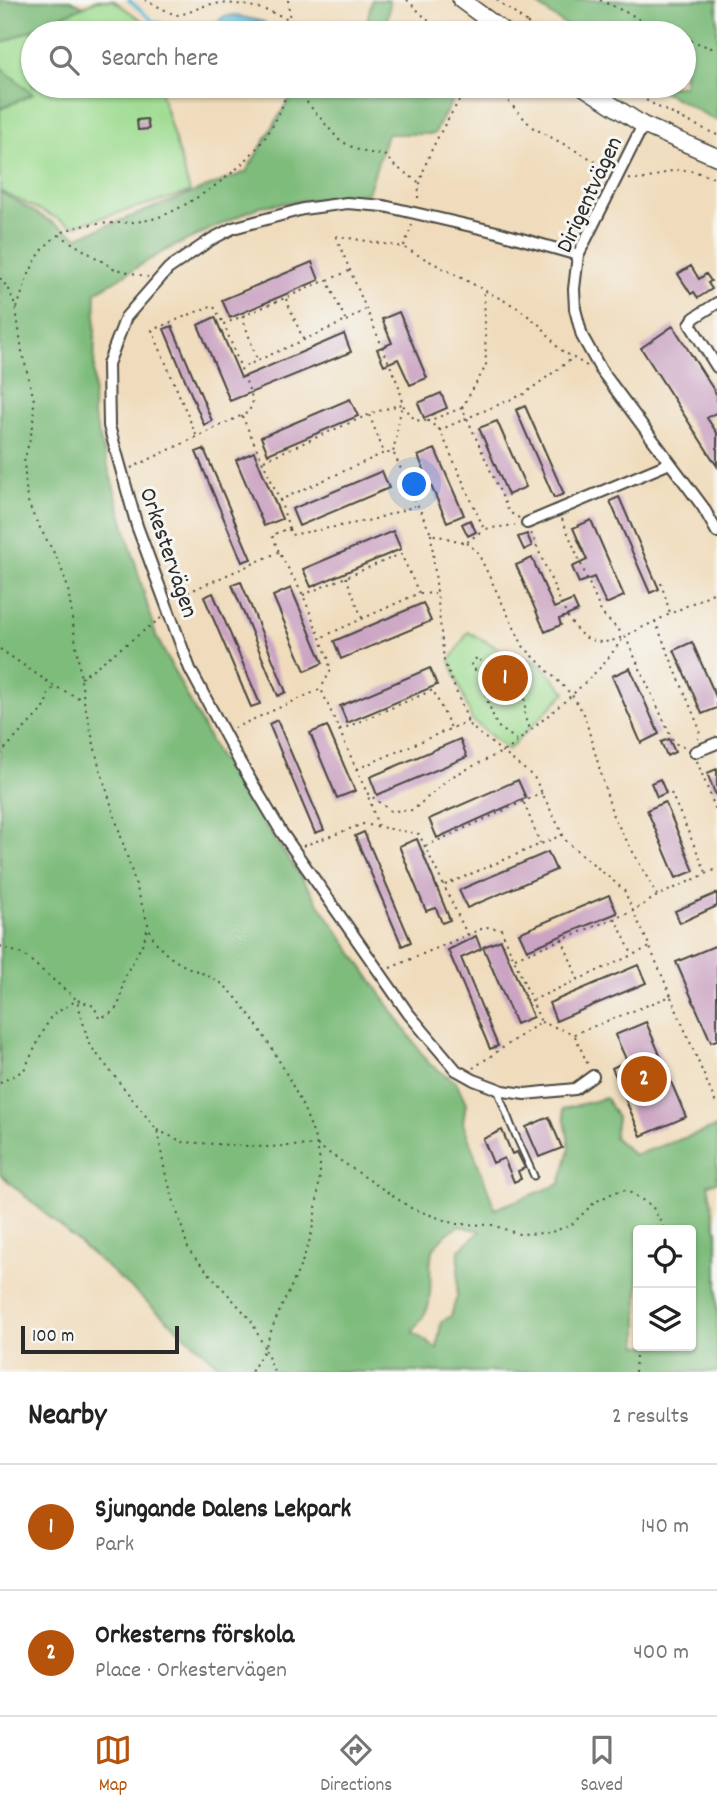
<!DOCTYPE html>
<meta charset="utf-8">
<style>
:root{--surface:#fff;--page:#f6f6f6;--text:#222;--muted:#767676;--line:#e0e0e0;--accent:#b45309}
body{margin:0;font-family:Dekko,sans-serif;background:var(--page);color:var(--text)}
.controls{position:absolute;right:21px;bottom:21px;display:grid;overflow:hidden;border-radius:7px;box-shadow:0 2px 5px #0004}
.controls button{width:63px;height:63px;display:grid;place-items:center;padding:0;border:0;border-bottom:2px solid var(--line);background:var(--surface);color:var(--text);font:35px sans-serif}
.scale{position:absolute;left:21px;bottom:18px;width:158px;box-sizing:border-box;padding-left:7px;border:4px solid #2b2b2b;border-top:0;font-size:19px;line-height:24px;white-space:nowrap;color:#2b2b2b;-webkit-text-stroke:5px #f6f6f2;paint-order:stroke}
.you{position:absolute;left:415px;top:485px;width:24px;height:24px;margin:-18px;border:5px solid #fff;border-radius:50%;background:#1a73e8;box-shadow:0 0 0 10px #1a73e833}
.badge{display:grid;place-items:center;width:46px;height:46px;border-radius:50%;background:var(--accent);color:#fff;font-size:23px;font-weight:700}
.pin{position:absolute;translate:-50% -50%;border:4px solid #fff;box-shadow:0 2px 7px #0006}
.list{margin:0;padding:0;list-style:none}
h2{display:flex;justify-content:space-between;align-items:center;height:91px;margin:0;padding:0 28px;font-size:30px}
h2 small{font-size:23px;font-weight:400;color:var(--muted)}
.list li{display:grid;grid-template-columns:46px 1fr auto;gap:21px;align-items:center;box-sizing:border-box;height:126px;padding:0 28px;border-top:2px solid var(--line)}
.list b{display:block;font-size:26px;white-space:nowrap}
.list p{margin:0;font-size:23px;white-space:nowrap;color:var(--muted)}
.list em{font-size:23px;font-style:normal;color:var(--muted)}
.icon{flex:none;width:38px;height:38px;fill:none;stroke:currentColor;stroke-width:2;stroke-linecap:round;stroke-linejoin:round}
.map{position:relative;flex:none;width:717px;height:1372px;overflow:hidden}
.search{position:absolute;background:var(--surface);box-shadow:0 2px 5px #0004;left:21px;right:21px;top:21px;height:77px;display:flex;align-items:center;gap:18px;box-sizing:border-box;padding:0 24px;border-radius:38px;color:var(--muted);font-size:26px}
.sheet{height:343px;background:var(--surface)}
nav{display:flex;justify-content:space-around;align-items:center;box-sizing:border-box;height:98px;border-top:2px solid var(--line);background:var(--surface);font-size:19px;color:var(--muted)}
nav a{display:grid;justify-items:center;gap:4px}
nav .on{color:var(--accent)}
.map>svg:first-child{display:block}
.green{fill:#9edc91;stroke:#64845e;stroke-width:2}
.forest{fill:#7ebc7b;stroke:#547453;stroke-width:2;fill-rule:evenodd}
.water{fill:#59b8d7;stroke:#427281;stroke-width:2}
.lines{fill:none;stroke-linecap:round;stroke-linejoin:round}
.stream{stroke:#59b8d7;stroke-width:3.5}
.building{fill:#cba4c3}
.lane-casing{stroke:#494641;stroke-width:9}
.street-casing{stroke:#494641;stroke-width:14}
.secondary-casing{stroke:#494641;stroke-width:19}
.path{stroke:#494641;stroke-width:2;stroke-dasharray:2 5;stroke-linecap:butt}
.lane{stroke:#fff;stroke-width:5}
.street{stroke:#fff;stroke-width:10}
.secondary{stroke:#fff;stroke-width:16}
.labels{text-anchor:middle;stroke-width:6;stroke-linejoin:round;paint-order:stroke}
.street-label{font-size:24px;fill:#2b2b2b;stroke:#f6f6f2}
</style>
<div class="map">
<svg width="717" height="1372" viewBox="0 0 717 1372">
<rect width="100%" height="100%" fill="#f6f6f2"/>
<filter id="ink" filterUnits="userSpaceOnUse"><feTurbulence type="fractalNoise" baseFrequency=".0143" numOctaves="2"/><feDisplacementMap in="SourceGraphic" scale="14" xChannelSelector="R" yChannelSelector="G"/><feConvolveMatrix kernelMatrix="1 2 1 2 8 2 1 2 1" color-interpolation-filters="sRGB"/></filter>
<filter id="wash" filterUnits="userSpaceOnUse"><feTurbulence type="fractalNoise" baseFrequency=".00686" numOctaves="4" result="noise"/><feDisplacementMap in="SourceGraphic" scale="28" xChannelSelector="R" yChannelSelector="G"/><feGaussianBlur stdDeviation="1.57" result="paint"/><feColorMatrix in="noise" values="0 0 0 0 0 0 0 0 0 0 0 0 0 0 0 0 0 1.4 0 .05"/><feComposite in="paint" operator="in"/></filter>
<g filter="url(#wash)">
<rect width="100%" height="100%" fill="#f0dcbc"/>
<path class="green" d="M97 0H113L158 32 33 33V86H159L190 192 73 226 0 191V109L33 94 0 67V44Z
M468 632 498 648 540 664 566 692 508 750 472 720 450 661Z"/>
<path class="forest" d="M0 0H70L84 6 0 44Z
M372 0H388L390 3 385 33H364Z
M531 0H717V121L654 86H684V33H576Z
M0 67 33 94 0 109Z
M297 86H460L434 134H387L368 193 260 206 166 250 96 292 93 414 156 636 218 756 428 1063 456 1082 466 1103 463 1123 495 1209 560 1184 570 1149 563 1109 606 1098 617 1118 614 1137 634 1155 717 1127V1182L708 1184 717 1232V1372H227L0 1174V192L78 237 246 172ZM459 1226 481 1231 459 1250 457 1296 451 1316 441 1322 437 1349 413 1332C418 1323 428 1312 429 1303 435 1265 418 1249 459 1226ZM638 1230H691V1346H638Z"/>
<path class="water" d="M234 15 264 22 272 33 189 32 213 25 223 17Z"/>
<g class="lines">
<path class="stream" d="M129 0 153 21 189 32"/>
</g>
<g id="blocks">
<path class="building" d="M147 119 149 129 138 130 137 120Z
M312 262 319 280 230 318 222 300Z
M691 266 699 279 706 274 711 281 708 283 712 289 698 298 694 292 691 294 678 274Z
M399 312 427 378 410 385 398 359 384 365 377 349 392 343 382 319Z
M215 317 241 378 344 334 351 352 230 401 198 325Z
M172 326 212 421 204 425 164 329Z
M673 326 717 395V412L707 418 717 433V466L641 348Z
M441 393 447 408 424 418 418 403Z
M350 399 358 416 268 454 261 437Z
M525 406 564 494 554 498 516 410Z
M497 421 526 487 508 495 479 428Z
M204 449 251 559 242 562 196 452Z
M435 449 464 515 447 522 418 456Z
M254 452 282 519 264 526 236 460Z
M382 471 389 488 299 526 292 509Z
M619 497 659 589 650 593 610 501Z
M470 520 476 532 468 536 462 524Z
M591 520 624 596 606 604 594 577 579 583 572 567 587 560 573 528Z
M393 531 401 549 311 587 303 569Z
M527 534 532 546 524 550 518 537Z
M532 558 554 608 573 600 578 611 559 619 561 625 545 632 516 565Z
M241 582 286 692 278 696 232 585Z
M291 588 323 663 305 671 273 596Z
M213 593 260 704 251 707 204 597Z
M423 603 431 621 341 659 334 641Z
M692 642 717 699V708L702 714 674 650Z
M430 668 437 685 347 723 340 706Z
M630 668 659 734 641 743 612 676Z
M277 720 324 830 315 833 269 724Z
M327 726 355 791 337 798 310 733Z
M460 739 467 757 377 795 370 777Z
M669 739 675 752 667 756 661 742Z
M717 769V798L707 773Z
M660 779 666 793 657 797 651 783Z
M518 780 526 798 437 838 429 819Z
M665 802 694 871 676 878 647 810Z
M364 832 411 942 402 946 355 836Z
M417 839 450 920 442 923 436 908 426 911 399 846Z
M548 852 556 870 467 908 459 890Z
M717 893V906L680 923 675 911Z
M609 895 617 913 527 950 519 933Z
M476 936 481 949 461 958 498 1046 490 1049 448 950Z
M501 940 533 1017 516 1024 483 947Z
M717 945V1040L711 1042 676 962Z
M638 965 646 983 556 1021 549 1003Z
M646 1022 663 1062 649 1068 655 1083 669 1077 686 1117 641 1136 624 1096 639 1090 632 1075 618 1081 612 1068 627 1061 615 1035Z
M549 1117 562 1148 539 1157 526 1127Z
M502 1130 512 1154 517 1152 525 1168 518 1171 521 1179 514 1182 504 1158 493 1163 483 1139Z"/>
</g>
</g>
<g filter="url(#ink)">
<use href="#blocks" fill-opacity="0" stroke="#494641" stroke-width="2"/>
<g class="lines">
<g class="lane-casing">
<path id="lane" d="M497 1089 511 1125 534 1176"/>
</g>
<g class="street-casing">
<path id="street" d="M643 125 578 255 574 289 575 309 582 336 601 370 703 507 717 532
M578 255 497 232 384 206 347 203 303 209 233 228 212 239 168 269 126 317 108 364 109 426 137 526 190 669 238 759 282 833 408 1013 456 1070 474 1080 503 1091 525 1094 575 1089 593 1076
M717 303 694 318 690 324 717 367
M527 523 670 463
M695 752 717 743"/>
</g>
<g class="secondary-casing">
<path id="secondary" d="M461 0 506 33
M582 86 643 125 717 157"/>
</g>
<path class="path" d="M145 0 175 15C188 15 199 6 212 4 251 0 284 16 317 33
M288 0 291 33
M407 0 441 33
M497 0 527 23 519 30
M600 0 634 16 653 29 669 33
M527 23 545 33
M684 38 711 48 717 47
M293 86 339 140 360 151 386 156 392 164 420 183
M494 86 532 127 608 168
M622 86 658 107 717 135
M629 179C647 183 660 172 678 170 691 169 705 175 717 179
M418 198C420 160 449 118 468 86
M59 235 113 268 148 277
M336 236 403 247 518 308 542 327 559 349 587 366
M336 237 400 389 402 404 415 420 426 421
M404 246 412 225
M0 278 10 291 16 309 22 351 34 400 33 426 24 462 27 499 34 517 59 562 68 588 84 701 98 762 151 934C174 975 206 965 231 992 262 1025 319 1121 320 1166 320 1186 315 1216 311 1235 301 1275 276 1310 265 1349L274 1372
M328 280 349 271
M286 299 303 339
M17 308C26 281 34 252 58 235 81 219 121 226 148 220 163 217 178 209 191 201 236 175 277 138 288 86
M242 316 257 360
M346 321 365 310
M462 408 486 366 484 291
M242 416 280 500 384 453 369 414 402 404 393 453H384
M440 430 428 421 462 408 467 418 440 430 484 529 515 525
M196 435 152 330 213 305 223 323
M394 454 431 534 466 543 484 529
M264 460 368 415
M131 468 249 412 253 400 224 324 327 280 346 321 241 368
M280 500 289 528 272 535 279 552 303 595 329 660 330 672 321 688
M519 518 509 512 467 418 524 394 573 358
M562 519 602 614 624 635
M289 529 291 535 372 520 415 506
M531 533C539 552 547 570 555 589 569 622 582 656 625 636
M431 534 444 661 470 726 534 777 566 841 624 890 633 911 657 896 717 869
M466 543 477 551 523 646 572 695 584 714 613 816 657 895
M346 577 362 618
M661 583 670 613
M420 593 435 594
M303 595 401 554 419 593 320 638
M175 598 279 552
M655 621 700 730 698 739
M0 649 54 686 83 700
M482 672H477L471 665 477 657 488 668
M81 678 161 618
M234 728 321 689 367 793
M340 730 433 690 451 728
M517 740 497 726 486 697 483 681 484 669 494 666C501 675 522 688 524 694 528 708 520 713 530 728
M684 747 674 743 625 636 717 591
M0 754 45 707 48 695 54 687
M697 761 717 813
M357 769 468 721
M671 793 706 872
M524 803 540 843
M378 826 367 793 391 811 413 810 451 777 510 748 572 695 603 665 624 637
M303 846 363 824 419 834 467 934
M426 846 542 793
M445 885 562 835
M615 918 632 954
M562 939 578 979
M0 946 24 955 77 1000 89 1044 157 1130 165 1172 189 1251 251 1320 265 1349 251 1372
M515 958 633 911 650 947 533 1000
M390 968 486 927 501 929 541 1022 473 1068
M671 997 717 1106
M541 1022 574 1034 671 996 650 948
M575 1036 588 1065
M0 1083 24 1070 51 1016 77 1000 94 1006 99 1018C106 1016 113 1013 117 1007 122 998 121 989 124 980 130 962 143 949 147 930
M157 1130 183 1142 264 1147 315 1145
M317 1145 411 1208 455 1224 492 1225 519 1234 549 1233 571 1225 595 1202 615 1192 626 1190 652 1206 665 1230
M635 1372 638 1319"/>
<use href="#lane" class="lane"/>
<use href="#street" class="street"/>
<use href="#secondary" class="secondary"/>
</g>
</g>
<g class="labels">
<g class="street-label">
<text transform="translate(588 194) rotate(-65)" y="8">Dirigentvägen</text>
<text transform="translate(170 552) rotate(71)" y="8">Orkestervägen</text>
</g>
</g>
</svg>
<div class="controls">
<button><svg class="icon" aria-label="locate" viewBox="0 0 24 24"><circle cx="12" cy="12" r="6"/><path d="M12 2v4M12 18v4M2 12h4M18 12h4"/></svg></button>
<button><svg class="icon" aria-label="layers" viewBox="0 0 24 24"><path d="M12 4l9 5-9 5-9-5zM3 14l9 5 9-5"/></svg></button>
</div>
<div class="scale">100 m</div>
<div class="you"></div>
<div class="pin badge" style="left:505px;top:678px">1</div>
<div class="pin badge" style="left:644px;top:1079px">2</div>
<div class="search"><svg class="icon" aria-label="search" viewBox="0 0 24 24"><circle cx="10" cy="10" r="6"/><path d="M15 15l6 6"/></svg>Search here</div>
</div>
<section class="sheet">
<h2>Nearby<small>2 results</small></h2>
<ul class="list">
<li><span class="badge">1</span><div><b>Sjungande Dalens Lekpark</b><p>Park</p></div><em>140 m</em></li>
<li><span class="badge">2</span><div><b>Orkesterns förskola</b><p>Place · Orkestervägen</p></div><em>400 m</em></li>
</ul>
</section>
<nav>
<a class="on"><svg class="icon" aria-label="map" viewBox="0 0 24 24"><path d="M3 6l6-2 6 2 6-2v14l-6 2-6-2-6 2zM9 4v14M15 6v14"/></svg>Map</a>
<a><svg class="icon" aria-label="directions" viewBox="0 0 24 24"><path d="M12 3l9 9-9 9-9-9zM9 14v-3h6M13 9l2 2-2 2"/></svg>Directions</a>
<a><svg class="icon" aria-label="saved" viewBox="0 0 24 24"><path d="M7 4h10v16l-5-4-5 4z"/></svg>Saved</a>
</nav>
